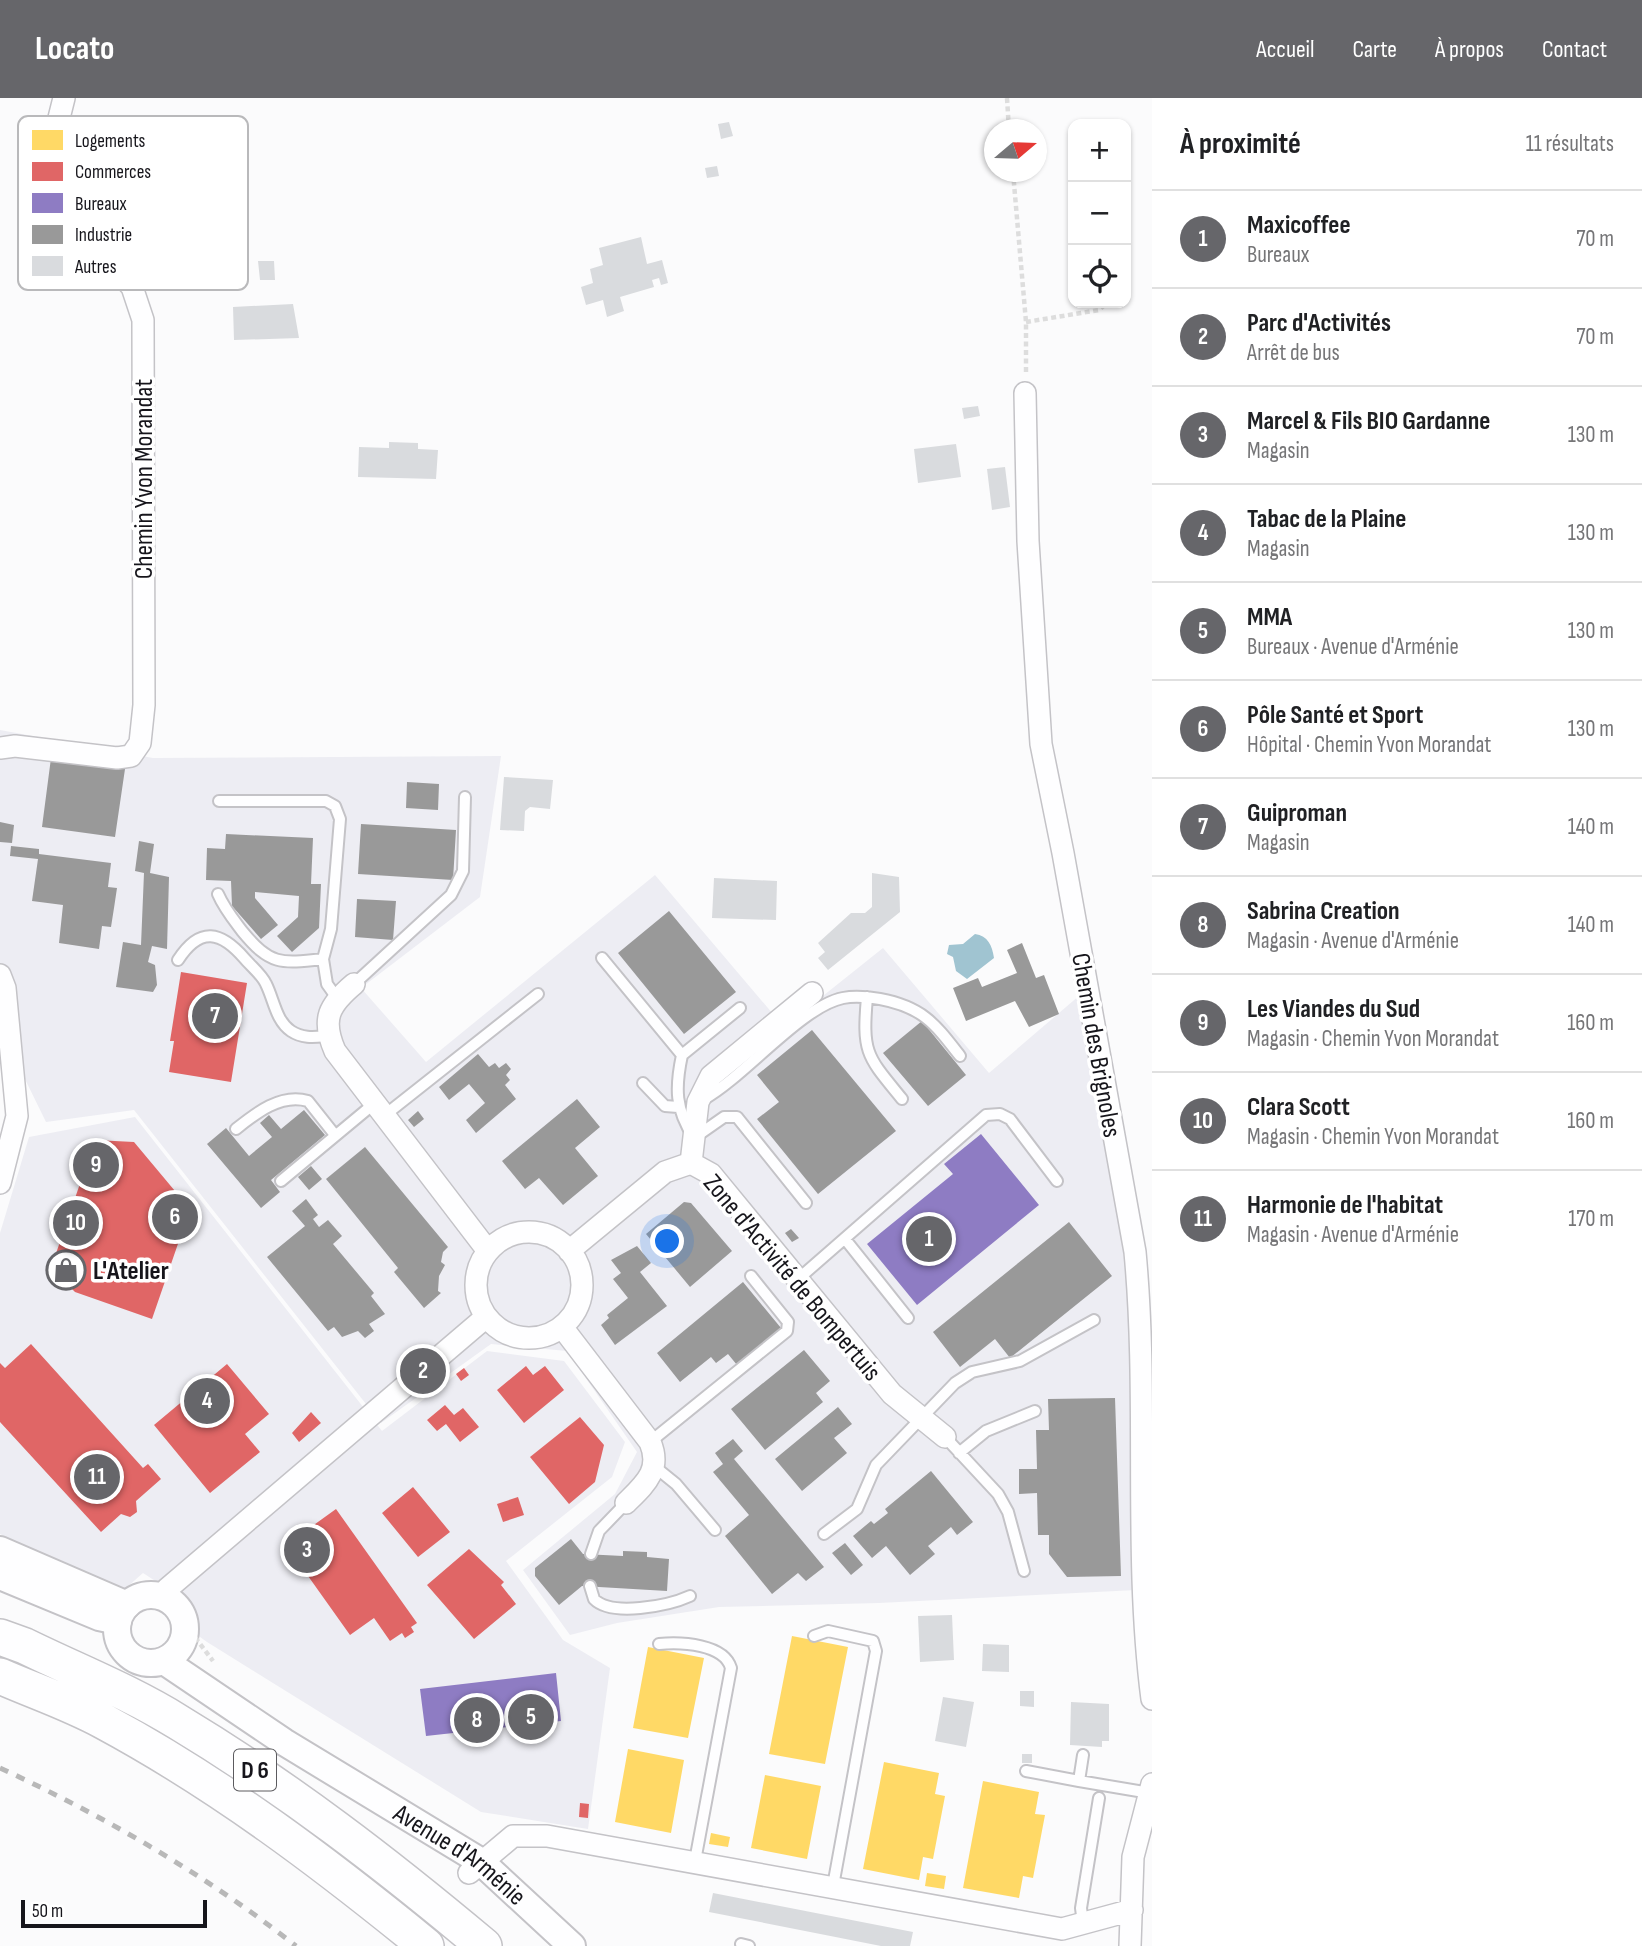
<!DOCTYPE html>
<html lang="fr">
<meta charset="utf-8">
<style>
:root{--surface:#fff;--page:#f2f2f2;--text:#202124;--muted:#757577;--line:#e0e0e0;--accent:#66666a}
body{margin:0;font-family:"Sofia Sans Condensed",sans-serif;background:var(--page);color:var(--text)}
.controls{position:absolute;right:21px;top:21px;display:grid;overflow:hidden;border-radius:14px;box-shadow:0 2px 5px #0004}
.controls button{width:63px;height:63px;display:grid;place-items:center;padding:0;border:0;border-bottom:2px solid var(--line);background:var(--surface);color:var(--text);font:35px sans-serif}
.compass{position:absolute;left:984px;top:21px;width:63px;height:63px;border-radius:50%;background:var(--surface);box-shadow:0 2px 5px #0004;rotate:71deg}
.scale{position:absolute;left:21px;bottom:18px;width:186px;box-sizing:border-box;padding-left:7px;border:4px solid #16151b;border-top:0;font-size:19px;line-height:24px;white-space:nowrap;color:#16151b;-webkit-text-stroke:5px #fff;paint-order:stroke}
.you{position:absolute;left:668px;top:1144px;width:24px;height:24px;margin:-18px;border:5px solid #fff;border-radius:50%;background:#1a73e8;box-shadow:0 0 0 10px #1a73e833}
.badge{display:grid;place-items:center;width:46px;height:46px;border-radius:50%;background:var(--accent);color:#fff;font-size:23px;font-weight:700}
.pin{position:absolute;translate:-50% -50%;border:4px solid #fff;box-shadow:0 2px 7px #0006}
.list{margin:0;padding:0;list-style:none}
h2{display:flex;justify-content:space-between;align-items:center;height:91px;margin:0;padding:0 28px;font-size:30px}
h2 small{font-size:23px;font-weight:400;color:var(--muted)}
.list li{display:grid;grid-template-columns:46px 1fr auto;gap:21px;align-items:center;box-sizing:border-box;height:98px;padding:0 28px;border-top:2px solid var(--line)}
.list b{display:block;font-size:26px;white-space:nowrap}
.list p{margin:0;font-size:23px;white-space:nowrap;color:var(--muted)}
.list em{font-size:23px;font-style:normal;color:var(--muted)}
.icon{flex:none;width:38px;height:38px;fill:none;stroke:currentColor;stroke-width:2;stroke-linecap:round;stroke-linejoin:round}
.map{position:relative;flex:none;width:1152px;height:1848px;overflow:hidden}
header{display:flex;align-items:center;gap:42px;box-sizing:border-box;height:98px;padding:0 35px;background:var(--accent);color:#fff}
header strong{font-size:33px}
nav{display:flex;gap:38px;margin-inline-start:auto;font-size:24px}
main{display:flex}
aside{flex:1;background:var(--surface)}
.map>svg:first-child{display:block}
.built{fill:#ededf3}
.water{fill:#a0c4d1}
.homes{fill:#ffd966}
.shops{fill:#e06666}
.offices{fill:#8e7cc3}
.industry{fill:#999}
.building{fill:#d9dbde}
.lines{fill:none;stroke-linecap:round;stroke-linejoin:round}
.service-casing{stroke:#c4c3c7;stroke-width:14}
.minor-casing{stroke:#c4c3c7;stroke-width:24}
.tertiary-casing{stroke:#c4c3c7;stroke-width:30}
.trunk-casing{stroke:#c4c3c7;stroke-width:38}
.path{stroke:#ddd;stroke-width:4.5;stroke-dasharray:5 3.5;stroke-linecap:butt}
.service{stroke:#fefeff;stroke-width:10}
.minor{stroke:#fefeff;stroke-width:21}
.tertiary{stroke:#fefeff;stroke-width:26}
.trunk{stroke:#fefeff;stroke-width:35}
.rail{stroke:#b8b8b8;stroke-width:5;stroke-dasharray:9 9;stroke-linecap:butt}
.labels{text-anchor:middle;stroke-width:7;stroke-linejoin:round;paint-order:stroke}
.shield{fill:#fff;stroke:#5c5b5f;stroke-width:2}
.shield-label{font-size:24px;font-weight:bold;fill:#16151b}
.street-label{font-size:26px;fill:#16151b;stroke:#fff}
.poi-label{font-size:26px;font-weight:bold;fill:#16151b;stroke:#fff;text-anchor:start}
.key{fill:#fff;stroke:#b9b9bb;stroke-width:2}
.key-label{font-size:19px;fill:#16151b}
</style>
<header>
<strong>Locato</strong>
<nav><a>Accueil</a><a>Carte</a><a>À propos</a><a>Contact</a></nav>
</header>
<main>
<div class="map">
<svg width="1152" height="1848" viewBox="0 0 1152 1848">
<rect width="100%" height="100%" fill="#fbfbfc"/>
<path class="built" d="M0 632 153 660 501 658 480 799 361 890 426 964 655 777 784 929 883 850 989 975 1080 897 1130 1168 1136 1492 879 1505 719 1509 617 1525 570 1537 523 1472 615 1396 637 1354 567 1253 491 1246 381 1325 134 1012 46 1024 21 973 0 895Z
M135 1019 382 1333 487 1253 564 1263 625 1344 612 1379 506 1463 563 1542 610 1570 588 1731 481 1714 207 1544 189 1531 181 1513 183 1501 143 1475 126 1490 112 1492 0 1436V1135L29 1039Z"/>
<path class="water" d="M975 836C988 838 992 847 994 860L967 881 956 873 953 859 947 856 949 847 963 846Z"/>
<path class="homes" d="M792 1538 848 1549 825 1666 769 1656Z
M648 1549 704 1560 688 1640 633 1630Z
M628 1651 684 1662 671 1735 615 1724Z
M884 1664 939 1675 935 1696 945 1698 933 1761 923 1759 919 1782 863 1771Z
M765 1677 821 1688 807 1761 751 1750Z
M983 1683 1039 1694 1035 1716 1045 1717 1033 1780 1023 1778 1019 1800 963 1790Z
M711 1735 730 1739 728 1749 709 1746Z
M927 1775 946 1778 944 1791 925 1788Z"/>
<path class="shops" d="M181 874 247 885 231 984 169 974 174 943H170Z
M95 1042 134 1044 190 1111 152 1221 75 1194 51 1170Z
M31 1246 143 1370 148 1366 161 1381 136 1403 137 1414 130 1419 121 1416 101 1434 0 1324V1265L5 1270Z
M227 1266 269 1316 245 1336 260 1354 210 1395 154 1327Z
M526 1268 533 1277 545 1268 564 1292 524 1325 497 1292Z
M464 1270 469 1277 461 1283 456 1276Z
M445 1307 454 1317 463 1310 479 1329 460 1344 446 1326 437 1333 427 1322Z
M311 1314 321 1325 299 1344 292 1335Z
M580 1319 604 1347 595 1384 569 1406 530 1359Z
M413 1389 450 1434 418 1459 382 1415Z
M518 1399 524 1417 503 1424 497 1406Z
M336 1411 417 1525 411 1529 414 1534 405 1540 402 1535 390 1543 374 1520 350 1537 286 1447Z
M469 1451 504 1484 501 1487 516 1506 474 1541 427 1487Z
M580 1705 589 1706 588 1720 579 1719Z"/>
<path class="offices" d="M981 1036 1039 1107 917 1207 867 1146 953 1076 944 1066Z
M556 1575 561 1623 426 1638 420 1591Z"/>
<path class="industry" d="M51 660 125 671 115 739 42 729Z
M407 684 439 686 438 712 406 710Z
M0 724 14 727 12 745 0 744Z
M361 726 456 732 453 782 358 776Z
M226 736 313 740 311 786H321L319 830 292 854 277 838 298 819 299 798 255 794V800L278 827 261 841 232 808 231 783 206 782 207 750 225 751Z
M139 743 154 746 150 775 169 779 167 851 152 848 148 864 155 867 157 887 153 894 116 889 123 844 141 847 144 775 135 773Z
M11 748 39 751V756L111 765 108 789 117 790 114 810 111 829 102 828 99 851 59 845 63 807 32 803 38 761 10 758Z
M357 801 396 803 393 842 355 839Z
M669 813 736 894 684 936 618 855Z
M1022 845 1036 880 1044 877 1059 916 1029 929 1015 903 966 923 953 890 978 880 982 889 1017 875 1007 852Z
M922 923 966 977 928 1008 883 955Z
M812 932 896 1033 818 1096 757 1021 779 1004 757 977Z
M478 956 489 969 495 965 499 970 506 965 511 971 506 977 510 982 505 987 516 1001 476 1035 466 1022 485 1005 469 986 449 1002 439 989Z
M577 1001 600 1029 575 1050 598 1078 563 1107 539 1080 525 1091 502 1063Z
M304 1012 325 1037 271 1082 280 1094 261 1110 207 1046 226 1030 249 1058 272 1039 260 1025 269 1017 281 1031Z
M418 1013 424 1021 414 1029 408 1022Z
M365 1049 448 1149 443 1154 441 1164 445 1167 439 1178 438 1193 441 1195 424 1210 394 1174 398 1170 326 1081Z
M311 1068 322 1081 309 1092 298 1079Z
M306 1101 318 1117 313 1121 319 1129 328 1122 342 1138 333 1146 374 1195 371 1198 385 1216 369 1226 374 1233 365 1240 358 1233 342 1239 334 1229 328 1233 267 1159 305 1128 292 1113Z
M684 1104 691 1105 732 1153 690 1189 646 1136Z
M1069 1124 1112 1178 1010 1260 995 1241 960 1269 933 1234Z
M791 1131 799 1140 792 1144 785 1135Z
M637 1148 651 1165 640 1174 667 1208 615 1247 601 1227 609 1220 607 1217 628 1200 613 1181 621 1175 611 1162Z
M743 1184 781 1230 737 1267 728 1256 716 1265 711 1259 680 1284 657 1255Z
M804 1252 830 1283 816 1295 823 1304 765 1352 731 1311Z
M1115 1300 1121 1478 1067 1479 1049 1456V1437H1038L1037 1395 1019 1396V1371H1037L1036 1332H1049L1048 1301Z
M838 1309 852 1326 834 1340 847 1355 802 1393 775 1361Z
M733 1341 743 1353 734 1361 824 1469 806 1483 798 1475 772 1496 725 1438 749 1417 713 1374 723 1366 715 1355Z
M931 1373 973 1424 957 1437 951 1429 928 1448 935 1456 910 1477 886 1448 872 1460 853 1438 871 1423 874 1426 888 1415 885 1411Z
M571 1441 583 1456 623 1458V1453L647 1454V1459L669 1461 667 1493 582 1488 559 1507 535 1478V1470Z
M845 1445 863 1467 851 1477 832 1455Z"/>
<path class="building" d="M729 24 733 38 721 41 718 26Z
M717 68 719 78 707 80 705 70Z
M641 139 647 166 662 162 668 185 661 187 659 180 652 182 654 189 620 199 624 213 607 219 603 202 586 207 581 189 593 185 590 171 603 167 599 150Z
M258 163H274L275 182H260Z
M293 206 299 240 234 242 233 209Z
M978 308 980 318 964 321 962 310Z
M389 344 418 345V351L438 352 436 381 358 379 359 349 389 350Z
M956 346 961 379 918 385 914 351Z
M1005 369 1010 409 992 412 987 371Z
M504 679 553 682 550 711 530 709 525 713 524 733 500 732Z
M872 775 899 779 900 814 828 872 818 860 825 854 818 845 851 815H865L872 809Z
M714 780 777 783 776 822 712 820Z
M952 1517 954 1562 920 1564 918 1518Z
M983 1546 1009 1547V1574L982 1573Z
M1020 1593H1034V1609L1020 1608Z
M943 1599 974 1604 966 1649 935 1643Z
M1071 1604 1109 1606V1643H1102V1649L1070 1647Z
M1022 1656H1032V1665H1022Z
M713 1795 913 1834 910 1848H881L709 1814Z"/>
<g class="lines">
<g class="service-casing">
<path id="service" d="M219 703H326L335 708 340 721 331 831 323 861 327 886 337 900
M218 796C224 810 233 821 242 833 270 867 280 866 323 861
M602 860 682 957C675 990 675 1011 694 1040L724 1019H737L806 1105
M178 862C200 828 221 833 245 861 252 869 262 877 266 886 274 902 276 923 291 933 303 941 315 939 328 938
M354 886 451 797 463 773 465 699
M867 899C862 956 867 958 902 1001
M682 957 740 910
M643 985 665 1008 678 1009
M704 1001C744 979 802 908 843 900 854 898 868 899 880 901 923 909 935 926 960 958
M385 1017 538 896
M236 1031C256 1015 281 995 308 1003L335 1037
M281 1083 376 1004
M845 1141 908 1220
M797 1182 986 1017 1000 1016 1010 1021 1057 1083
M945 1339 998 1396 1008 1414 1024 1473
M650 1344 787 1233 788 1224 751 1178
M959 1355 986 1333 1035 1313
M655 1369 676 1386 715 1432
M824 1436 857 1411 876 1367 955 1285 972 1274 1020 1263 1094 1222
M591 1456 599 1433 626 1405
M590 1488 594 1501C611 1519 668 1508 690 1498
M814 1538 828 1533 873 1543 876 1553 833 1788
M659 1546C682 1544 724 1546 731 1570L695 1763
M1083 1657 1079 1683 1150 1695
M1026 1673 1079 1683
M1083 1825 1081 1810 1099 1700
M741 1846 749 1848"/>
</g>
<g class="minor-casing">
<path id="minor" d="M1025 295 1028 443 1041 646 1063 755 1135 1154C1149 1303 1133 1453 1152 1601
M0 650 15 648 117 660 131 658 140 645 144 607 143 222 132 189 66 116 51 82 53 44 64 0
M0 877 5 890 17 1018 0 1085
M354 886C329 907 321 921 335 953L488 1153
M691 1065 698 1004 711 978 812 895
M476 1187a53 53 0 1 1 106 0a53 53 0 1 1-106 0Z
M569 1153 665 1074 691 1065 711 1076 892 1296 945 1339
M562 1229 650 1344C662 1372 645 1386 626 1405
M167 1491 486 1219
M469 1775 513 1738H547L1062 1831 1132 1812
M1130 1848 1133 1759 1152 1686"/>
</g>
<g class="tertiary-casing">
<g id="tertiary">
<path d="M0 1452 127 1507"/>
<path d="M0 1478 99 1519 118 1523"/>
<circle cx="151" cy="1531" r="34"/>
<path id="s1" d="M164 1563 284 1644 480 1763 572 1848"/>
</g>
</g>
<g class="trunk-casing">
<path id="trunk" d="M0 1539 25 1548C76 1573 130 1594 178 1624 289 1691 385 1765 484 1848
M0 1578C34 1593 70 1605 103 1623 220 1686 323 1764 426 1848"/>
</g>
<path class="path" d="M1007 0 1009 32
M1013 74 1026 224V276
M1026 224 1099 212 1107 205
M185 1526 213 1563"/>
<use href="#service" class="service"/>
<use href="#minor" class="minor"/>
<use href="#tertiary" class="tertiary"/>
<use href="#trunk" class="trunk"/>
<path class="rail" d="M0 1670C104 1718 206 1777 296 1848"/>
</g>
<defs>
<g id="shop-ring" transform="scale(2.0125)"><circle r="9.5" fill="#fff" stroke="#66666a" stroke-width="1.5"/><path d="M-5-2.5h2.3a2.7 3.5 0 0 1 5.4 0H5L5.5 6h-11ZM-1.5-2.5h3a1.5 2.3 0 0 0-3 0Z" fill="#66666a"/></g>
</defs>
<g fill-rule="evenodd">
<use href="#shop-ring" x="66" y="1172"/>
</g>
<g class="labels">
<rect class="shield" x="234" y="1651.5" width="42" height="41" rx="5"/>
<g class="shield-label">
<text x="255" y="1680">D 6</text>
</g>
<g class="street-label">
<text transform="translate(143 381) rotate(-90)" y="9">Chemin Yvon Morandat</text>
<text transform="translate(1097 947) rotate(80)" y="9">Chemin des Brignoles</text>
<text transform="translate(793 1179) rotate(50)" y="9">Zone d'Activité de Bompertuis</text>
<text dy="9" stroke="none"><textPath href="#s1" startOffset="354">Avenue d'Arménie</textPath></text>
</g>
<g class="poi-label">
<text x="93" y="1181">L'Atelier</text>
</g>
</g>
<rect x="18" y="18" width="230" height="174" rx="10" class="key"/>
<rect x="32" y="32" width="31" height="20" fill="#ffd966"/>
<rect x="32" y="64" width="31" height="19" fill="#e06666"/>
<rect x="32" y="95" width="31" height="20" fill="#8e7cc3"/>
<rect x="32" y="127" width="31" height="19" fill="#999"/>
<rect x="32" y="158" width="31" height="20" fill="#d9dbde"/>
<g class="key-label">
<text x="75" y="49">Logements</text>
<text x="75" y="80">Commerces</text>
<text x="75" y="112">Bureaux</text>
<text x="75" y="143">Industrie</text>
<text x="75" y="175">Autres</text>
</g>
</svg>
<div class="controls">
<button>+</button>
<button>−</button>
<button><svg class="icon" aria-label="locate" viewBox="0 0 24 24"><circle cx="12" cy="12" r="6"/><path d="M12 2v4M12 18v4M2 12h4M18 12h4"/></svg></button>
</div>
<svg class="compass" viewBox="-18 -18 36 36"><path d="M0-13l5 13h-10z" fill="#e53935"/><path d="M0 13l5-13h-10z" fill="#757577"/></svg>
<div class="scale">50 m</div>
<div class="you"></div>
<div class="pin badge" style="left:929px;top:1141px">1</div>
<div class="pin badge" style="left:423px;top:1273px">2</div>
<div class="pin badge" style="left:307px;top:1452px">3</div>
<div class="pin badge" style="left:207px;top:1303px">4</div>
<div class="pin badge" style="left:531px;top:1619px">5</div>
<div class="pin badge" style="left:175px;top:1119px">6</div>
<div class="pin badge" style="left:215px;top:918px">7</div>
<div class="pin badge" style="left:477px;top:1622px">8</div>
<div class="pin badge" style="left:96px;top:1067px">9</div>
<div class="pin badge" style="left:76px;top:1125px">10</div>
<div class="pin badge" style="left:97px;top:1379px">11</div>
</div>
<aside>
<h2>À proximité<small>11 résultats</small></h2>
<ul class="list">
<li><span class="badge">1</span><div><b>Maxicoffee</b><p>Bureaux</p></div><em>70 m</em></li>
<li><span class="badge">2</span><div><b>Parc d'Activités</b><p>Arrêt de bus</p></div><em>70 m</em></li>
<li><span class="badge">3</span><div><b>Marcel &amp; Fils BIO Gardanne</b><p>Magasin</p></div><em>130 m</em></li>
<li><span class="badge">4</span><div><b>Tabac de la Plaine</b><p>Magasin</p></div><em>130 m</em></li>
<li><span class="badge">5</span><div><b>MMA</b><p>Bureaux · Avenue d'Arménie</p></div><em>130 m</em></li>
<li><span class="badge">6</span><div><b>Pôle Santé et Sport</b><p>Hôpital · Chemin Yvon Morandat</p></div><em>130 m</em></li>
<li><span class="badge">7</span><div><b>Guiproman</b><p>Magasin</p></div><em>140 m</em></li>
<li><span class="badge">8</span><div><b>Sabrina Creation</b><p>Magasin · Avenue d'Arménie</p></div><em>140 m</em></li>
<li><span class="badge">9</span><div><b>Les Viandes du Sud</b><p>Magasin · Chemin Yvon Morandat</p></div><em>160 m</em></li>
<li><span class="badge">10</span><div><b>Clara Scott</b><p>Magasin · Chemin Yvon Morandat</p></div><em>160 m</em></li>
<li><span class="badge">11</span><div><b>Harmonie de l'habitat</b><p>Magasin · Avenue d'Arménie</p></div><em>170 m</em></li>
</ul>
</aside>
</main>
